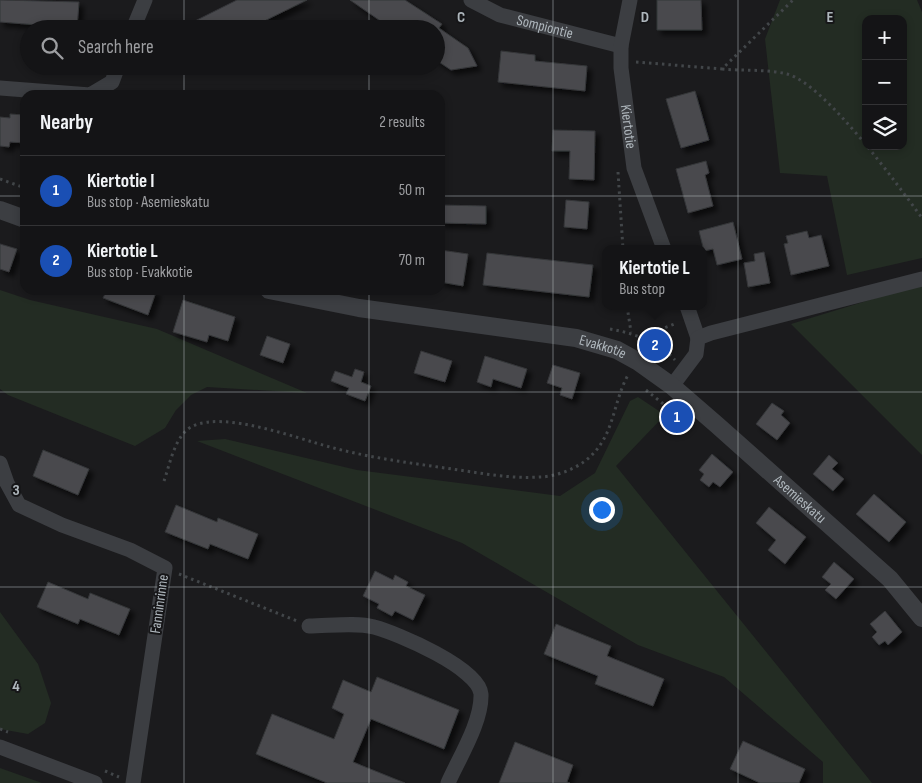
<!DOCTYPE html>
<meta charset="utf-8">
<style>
:root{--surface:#141416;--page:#1d1d1f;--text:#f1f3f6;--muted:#9d9ea1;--line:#333335;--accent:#d93025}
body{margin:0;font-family:"Sofia Sans Condensed",sans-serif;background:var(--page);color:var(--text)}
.controls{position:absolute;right:15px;top:15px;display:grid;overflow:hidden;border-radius:10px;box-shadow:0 2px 8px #0003}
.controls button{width:45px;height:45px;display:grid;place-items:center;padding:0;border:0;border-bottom:1px solid var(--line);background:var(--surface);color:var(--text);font:25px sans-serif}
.you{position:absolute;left:601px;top:509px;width:18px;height:18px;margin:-12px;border:4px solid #fff;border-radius:50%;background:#1a73e8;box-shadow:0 0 0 8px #1a73e833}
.badge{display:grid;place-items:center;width:32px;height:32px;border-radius:50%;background:var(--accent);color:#fff;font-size:16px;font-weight:700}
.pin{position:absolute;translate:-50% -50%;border:2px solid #fff;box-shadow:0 1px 5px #0006}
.popup{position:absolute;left:602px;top:245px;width:105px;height:65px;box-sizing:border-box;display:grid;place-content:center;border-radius:10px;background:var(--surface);filter:drop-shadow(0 1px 4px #0005);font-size:16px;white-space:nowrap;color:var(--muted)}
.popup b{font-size:19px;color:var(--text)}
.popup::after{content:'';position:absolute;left:50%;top:100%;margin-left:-10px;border:10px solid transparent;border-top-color:var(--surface)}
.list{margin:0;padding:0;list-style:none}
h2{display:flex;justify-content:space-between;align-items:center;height:65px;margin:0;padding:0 20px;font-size:21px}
h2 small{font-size:16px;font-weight:400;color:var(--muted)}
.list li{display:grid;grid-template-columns:32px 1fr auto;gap:15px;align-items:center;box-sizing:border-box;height:70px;padding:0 20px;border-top:1px solid var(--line)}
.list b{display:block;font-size:19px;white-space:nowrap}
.list p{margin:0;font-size:16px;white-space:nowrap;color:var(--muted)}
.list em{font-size:16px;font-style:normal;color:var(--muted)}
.icon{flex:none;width:28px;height:28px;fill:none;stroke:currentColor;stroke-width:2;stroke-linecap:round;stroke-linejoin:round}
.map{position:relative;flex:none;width:922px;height:783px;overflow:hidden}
.search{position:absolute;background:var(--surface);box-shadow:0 2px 8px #0003;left:20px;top:20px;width:425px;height:55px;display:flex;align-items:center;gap:12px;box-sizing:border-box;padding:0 18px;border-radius:28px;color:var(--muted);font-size:19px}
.panel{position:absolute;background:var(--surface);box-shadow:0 2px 8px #0003;left:20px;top:90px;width:425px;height:205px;border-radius:15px}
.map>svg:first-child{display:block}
.green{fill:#232c23;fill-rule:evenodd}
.building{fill:#484a4d;stroke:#353639;filter:url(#shadow)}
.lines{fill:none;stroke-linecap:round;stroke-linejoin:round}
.path{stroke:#424649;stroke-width:3;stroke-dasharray:2.5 4;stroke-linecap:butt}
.minor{stroke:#3c3e42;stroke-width:15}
.tertiary{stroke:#3c3e42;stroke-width:18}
.grid{fill:none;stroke:#aeb6bc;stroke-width:1;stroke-opacity:0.55}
.labels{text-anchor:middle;stroke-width:4;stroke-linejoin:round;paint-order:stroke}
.street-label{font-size:15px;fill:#aeb6bc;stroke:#161618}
.grid-label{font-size:16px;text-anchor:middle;font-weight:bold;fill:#aeb6bc;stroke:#161618;stroke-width:4;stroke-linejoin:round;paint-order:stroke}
</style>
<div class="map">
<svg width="922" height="783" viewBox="0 0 922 783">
<defs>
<filter id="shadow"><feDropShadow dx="4.5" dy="4.5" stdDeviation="2.5" flood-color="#0009"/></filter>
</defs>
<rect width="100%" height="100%" fill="#1b1b1d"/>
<path class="green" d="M780 0H917L922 12V258L847 275 827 176 780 173 765 39ZM866 19H903V146H866Z
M922 284V455L791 324Z
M0 290 30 300 157 329 307 393 207 387 191 395 176 410 165 428 135 446 8 395 0 389Z
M638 397 665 415 616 466 872 783H823V762L724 677 638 645 462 543 197 441 225 439 357 470 560 496 595 473 630 401Z
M0 612 38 664 51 703 45 723 28 734 0 729Z
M0 768 42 783H0Z"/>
<path class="building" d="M0 0 79 2 77 28 0 22Z
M237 0H307L248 29H179Z
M350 0H405L442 24 439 28 468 48 477 66 451 70 436 60V29H392Z
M657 0H701L702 30H657Z
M501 51 535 55V61L587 66 585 91 498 82Z
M695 91 709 140 681 148 666 99Z
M10 114 25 115V143L10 142 9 147 0 146V117L10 118Z
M553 130 595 131 594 180 569 179 570 151H552Z
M706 161 709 173 705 175 713 206 688 213 676 169Z
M566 200 589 202 587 229 564 227Z
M440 205 486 206V224L440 223Z
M733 222 742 259 717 265 713 249 704 251 699 231Z
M807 231 809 238 821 235 829 266 791 275 784 244 788 243 786 236Z
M0 244 17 249 9 272 0 269Z
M440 250 468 254 463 286 440 282Z
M764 252 770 283 748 287 744 263 755 261 754 254Z
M487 253 593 265 589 297 483 285Z
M107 290H150L156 292 148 315 103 298Z
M183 300 235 317 228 341 209 335 207 342 173 332Z
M267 336 290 344 283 363 260 355Z
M421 351 452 361 445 382 414 373Z
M485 356 527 369 521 388 493 379 491 387 477 382Z
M553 365 580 373 572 399 560 395 562 388 547 383Z
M355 369 364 372 361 382 371 386 365 401 346 394 349 388 331 381 335 371 352 377Z
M772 403 784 411 781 415 790 423 777 440 756 424Z
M43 450 89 469 78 495 33 476Z
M712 454 733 472 720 487 713 482 709 487 700 480 704 474 699 470Z
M829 455 838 463 832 469 844 479 833 491 813 474Z
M874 494 906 522 889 542 856 514Z
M176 505 217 522 218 518 258 534 248 559 210 544 208 549 165 532Z
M769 507 806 537 785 564 768 550 776 540 756 523Z
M834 562 854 579 836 599 825 590 831 584 822 577Z
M375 571 393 580 395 575 408 582 406 586 425 595 413 620 395 611 392 616 377 608 379 604 363 596Z
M48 582 88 599 90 593 130 609 119 635 80 619 78 624 37 607Z
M885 611 902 632 888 645 885 641 879 645 872 637 877 632 870 624Z
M556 624 611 646 607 656 664 679 653 706 595 684 598 676 544 654Z
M377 677 459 710 444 749 371 719 353 762 405 783H327L256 754 272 714 334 739 344 714 332 708 343 680 371 692Z
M743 741 805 769 799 783H760L730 769Z
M515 742 573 765 567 782 570 783H499Z"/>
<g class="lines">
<path class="path" d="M636 62 722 69 793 0
M722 69C743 71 767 69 787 74 825 84 897 184 922 218
M618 172 623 249
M0 179 25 188
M627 306 631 332
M610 329C634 333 658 342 675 360
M641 337 677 323
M646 390 692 427
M164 481C170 464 175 434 193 426 225 411 296 438 330 447 370 458 411 463 452 469 481 473 510 479 539 477 554 477 573 470 585 461 615 438 612 404 628 375
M179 574 297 621
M0 729 8 732
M105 771 119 777"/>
<g class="minor">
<path id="s1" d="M471 0 500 15 621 46"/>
<path id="s2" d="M630 0 621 46V68L634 168 664 249"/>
<path d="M133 29 145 0"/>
<path d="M0 88 90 95 112 82 118 66"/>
<path d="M687 306 698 338"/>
<path d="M672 386 696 354 698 338 711 333 922 279"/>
<path d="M0 463 7 483 19 505 62 525 130 550 165 568 133 783"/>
<path d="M309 626C328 626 357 622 374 627 397 633 479 668 481 694 482 722 459 758 448 783"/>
<path d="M0 747 95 783"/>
</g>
<g class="tertiary">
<path d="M0 210 25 219"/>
<path id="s3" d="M269 290 359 308 576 338 617 350 637 361 672 386 717 425 890 579 922 618"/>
</g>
</g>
<path class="grid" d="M184 0V29M369 0V29M553 0V783M738 0V783M184 66V95M369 66V95M0 196H25M440 196H922M184 290V783M369 290V783M0 392H922M0 587H922"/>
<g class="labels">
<g class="street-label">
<text dy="5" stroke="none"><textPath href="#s1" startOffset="79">Sompiontie</textPath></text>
<text dy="5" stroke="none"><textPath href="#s2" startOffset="128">Kiertotie</textPath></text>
<text dy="5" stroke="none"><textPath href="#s3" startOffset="339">Evakkotie</textPath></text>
<text dy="5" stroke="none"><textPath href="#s3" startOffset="590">Asemieskatu</textPath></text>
<text transform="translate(159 604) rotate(-82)" y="5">Fanninrinne</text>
</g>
</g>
<g class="grid-label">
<text x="461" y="22">C</text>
<text x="645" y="22">D</text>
<text x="830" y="22">E</text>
<text x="16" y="495">3</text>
<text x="16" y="691">4</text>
</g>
</svg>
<div class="controls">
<button>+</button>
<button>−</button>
<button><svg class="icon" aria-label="layers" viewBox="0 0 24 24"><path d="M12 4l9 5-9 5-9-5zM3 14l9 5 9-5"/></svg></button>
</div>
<div class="you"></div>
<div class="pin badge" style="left:677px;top:417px;background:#1a4fb4">1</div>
<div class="pin badge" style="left:655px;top:345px;background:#1a4fb4">2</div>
<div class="popup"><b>Kiertotie L</b>Bus stop</div>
<div class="search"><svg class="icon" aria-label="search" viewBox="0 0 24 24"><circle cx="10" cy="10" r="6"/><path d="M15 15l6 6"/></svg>Search here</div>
<section class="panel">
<h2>Nearby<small>2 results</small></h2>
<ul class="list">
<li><span class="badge" style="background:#1a4fb4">1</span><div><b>Kiertotie I</b><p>Bus stop · Asemieskatu</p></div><em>50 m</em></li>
<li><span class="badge" style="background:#1a4fb4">2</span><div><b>Kiertotie L</b><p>Bus stop · Evakkotie</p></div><em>70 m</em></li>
</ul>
</section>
</div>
